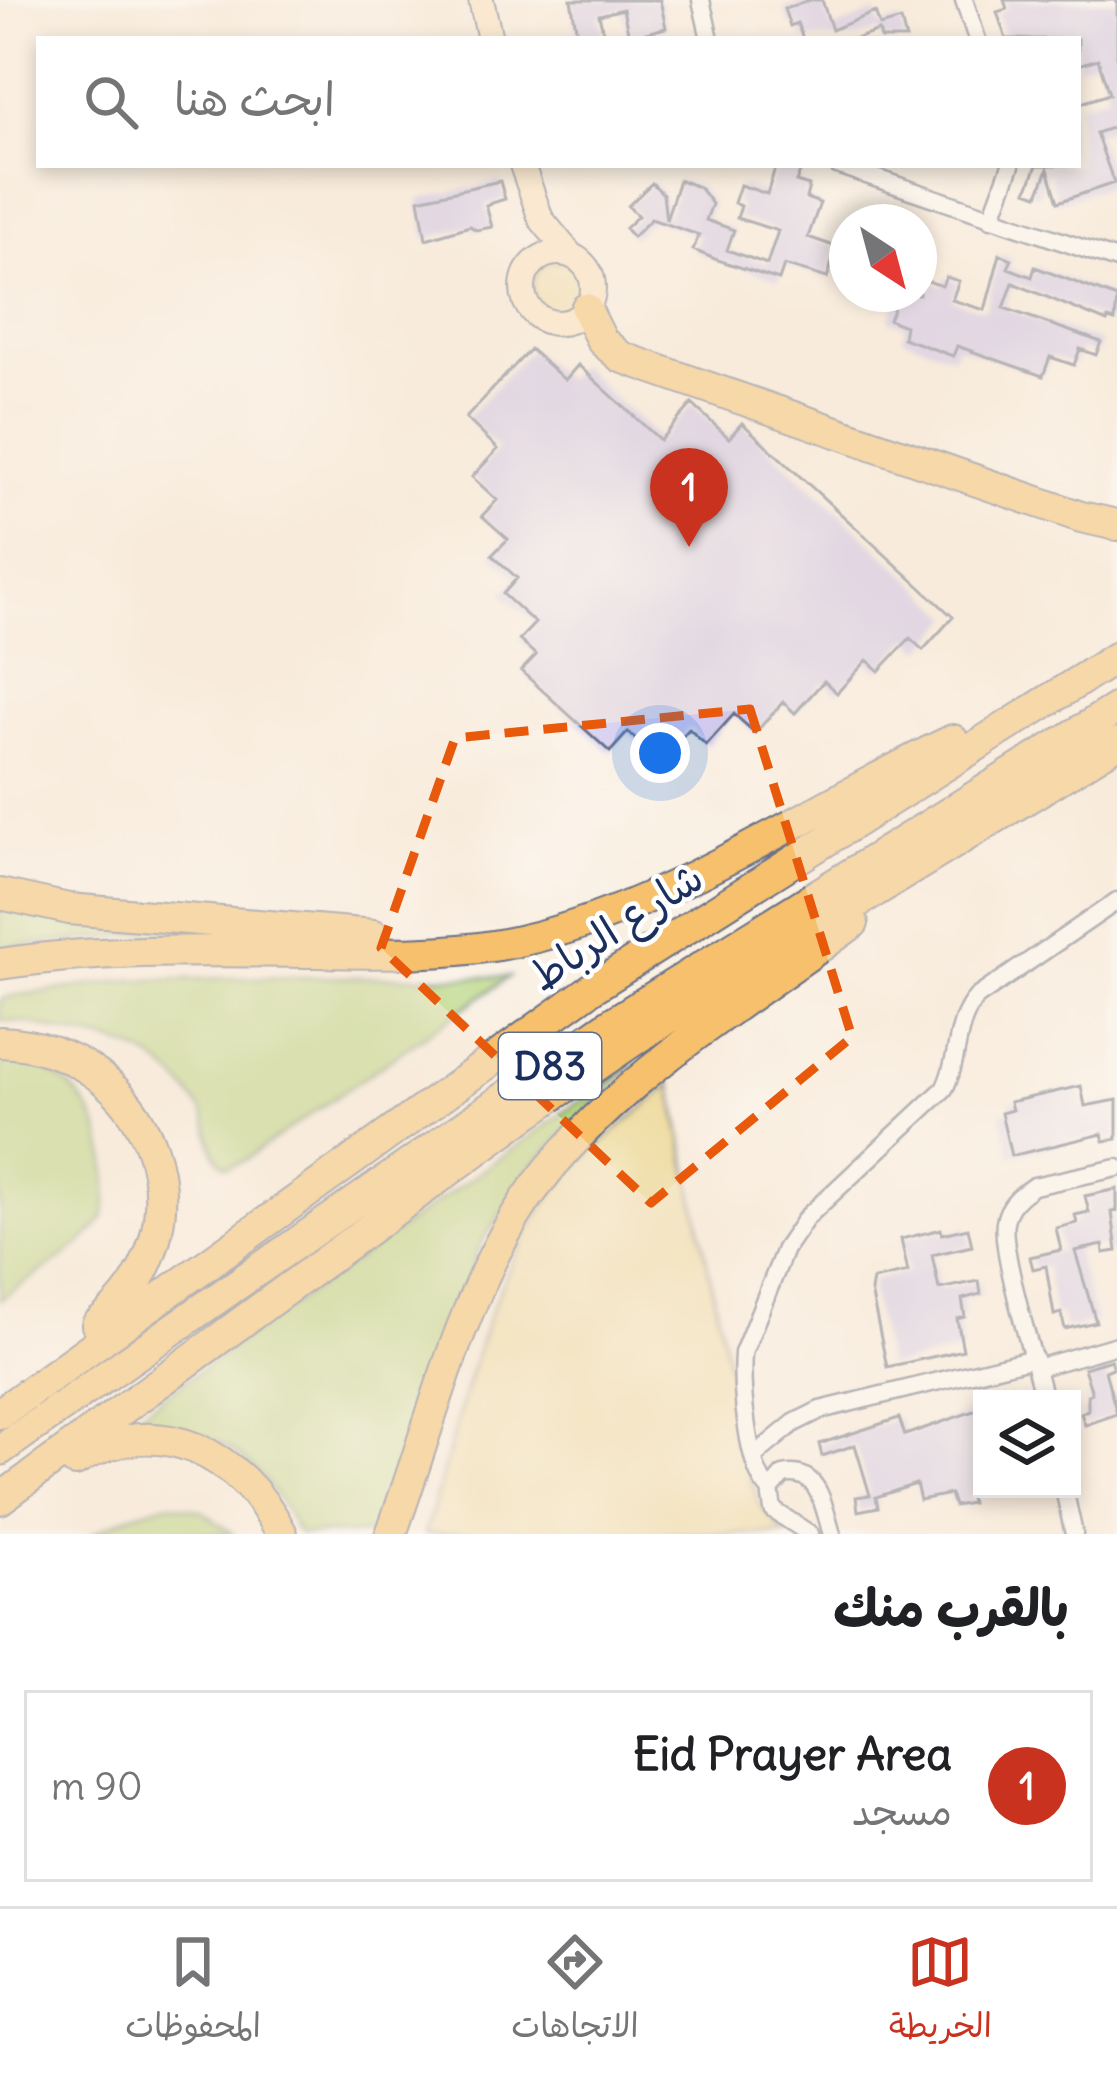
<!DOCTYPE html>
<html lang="ar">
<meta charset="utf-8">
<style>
:root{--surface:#fff;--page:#f6f6f6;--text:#202124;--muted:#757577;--line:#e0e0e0;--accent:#c8321e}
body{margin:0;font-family:Delius,"Playpen Sans Arabic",sans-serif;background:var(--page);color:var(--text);direction:rtl}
.controls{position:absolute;right:36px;bottom:36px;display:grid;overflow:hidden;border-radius:0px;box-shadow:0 6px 18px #0003}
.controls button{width:108px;height:108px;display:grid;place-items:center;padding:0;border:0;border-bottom:3px solid var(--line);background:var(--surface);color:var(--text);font:60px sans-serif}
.compass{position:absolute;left:829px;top:204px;width:108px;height:108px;border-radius:50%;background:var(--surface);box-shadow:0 6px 18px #0003;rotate:144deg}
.you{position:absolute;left:660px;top:753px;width:42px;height:42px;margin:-30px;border:9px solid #fff;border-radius:50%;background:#1a73e8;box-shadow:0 0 0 18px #1a73e833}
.badge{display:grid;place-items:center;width:78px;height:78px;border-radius:50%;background:var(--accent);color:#fff;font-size:39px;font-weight:700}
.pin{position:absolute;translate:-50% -99px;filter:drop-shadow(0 3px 6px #0008)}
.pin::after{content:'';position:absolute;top:63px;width:42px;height:36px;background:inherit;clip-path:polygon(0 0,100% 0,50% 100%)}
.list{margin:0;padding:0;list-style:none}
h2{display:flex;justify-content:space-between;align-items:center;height:156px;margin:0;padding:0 48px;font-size:51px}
h2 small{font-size:39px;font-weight:400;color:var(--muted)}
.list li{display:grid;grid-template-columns:78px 1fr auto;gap:36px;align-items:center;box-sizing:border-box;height:192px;margin:0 24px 24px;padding:0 24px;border:3px solid var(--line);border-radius:0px}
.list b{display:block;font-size:45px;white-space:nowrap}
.list p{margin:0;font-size:39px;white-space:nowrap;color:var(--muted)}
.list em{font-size:39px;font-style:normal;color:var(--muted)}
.icon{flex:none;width:66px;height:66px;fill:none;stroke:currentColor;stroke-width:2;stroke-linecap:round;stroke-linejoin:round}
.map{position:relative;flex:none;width:1117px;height:1534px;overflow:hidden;direction:ltr}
.search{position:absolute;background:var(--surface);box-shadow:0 6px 18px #0003;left:36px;right:36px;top:36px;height:132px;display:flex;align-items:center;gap:30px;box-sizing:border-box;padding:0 42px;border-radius:0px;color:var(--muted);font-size:45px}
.sheet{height:372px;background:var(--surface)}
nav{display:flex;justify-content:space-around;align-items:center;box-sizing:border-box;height:168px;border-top:3px solid var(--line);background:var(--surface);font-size:33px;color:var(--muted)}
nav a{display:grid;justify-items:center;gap:6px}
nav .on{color:var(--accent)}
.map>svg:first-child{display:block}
.green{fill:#b5d37a;stroke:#68816c;stroke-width:3}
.sand{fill:#eeda9e;stroke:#84847e;stroke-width:3}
.building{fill:#c6bdea}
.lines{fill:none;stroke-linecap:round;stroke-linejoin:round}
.street-casing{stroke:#68718a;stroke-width:21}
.secondary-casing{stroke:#68718a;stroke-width:28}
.highway-casing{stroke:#68718a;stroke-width:34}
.street{stroke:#fff;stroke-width:16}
.secondary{stroke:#fce6c4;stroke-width:24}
.highway{stroke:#f7c06c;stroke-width:30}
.marked{fill:none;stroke:#e8590c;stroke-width:9;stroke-dasharray:24 15;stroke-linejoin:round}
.labels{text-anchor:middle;stroke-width:9;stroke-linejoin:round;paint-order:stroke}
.shield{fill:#fff;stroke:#5f6d8e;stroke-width:3}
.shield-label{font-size:39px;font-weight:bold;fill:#1b2f5e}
.street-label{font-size:42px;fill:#1b2f5e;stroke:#fff}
</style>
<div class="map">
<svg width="1117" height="1534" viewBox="0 0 1117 1534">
<rect width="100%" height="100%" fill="#fff"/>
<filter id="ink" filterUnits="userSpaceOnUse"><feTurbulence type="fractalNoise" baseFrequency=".00833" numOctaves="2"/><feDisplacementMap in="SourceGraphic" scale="24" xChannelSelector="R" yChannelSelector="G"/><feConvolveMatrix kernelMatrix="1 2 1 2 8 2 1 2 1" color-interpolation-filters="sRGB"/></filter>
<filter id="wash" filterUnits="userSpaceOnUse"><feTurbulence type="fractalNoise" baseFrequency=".004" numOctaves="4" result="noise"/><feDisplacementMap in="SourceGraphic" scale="48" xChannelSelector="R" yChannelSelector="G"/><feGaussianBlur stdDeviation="2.7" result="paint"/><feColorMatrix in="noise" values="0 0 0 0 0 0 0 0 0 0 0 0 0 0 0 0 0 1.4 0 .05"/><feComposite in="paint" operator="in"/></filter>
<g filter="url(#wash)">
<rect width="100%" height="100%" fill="#f8ebdb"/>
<path class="green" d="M0 907 203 929 0 947Z
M308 977H509L242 1162 227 1167C206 1153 214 1128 201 1109 161 1050 129 1045 65 1032 43 1027 23 1020 0 1021V1000L12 996 131 980Z
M0 1059C65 1062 105 1111 107 1174 107 1188 109 1208 102 1220 84 1250 29 1277 0 1300Z
M635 1062 534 1164 479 1247 378 1534H298C257 1452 216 1424 123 1425Z
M169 1503 202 1511 233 1534H92L133 1514Z"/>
<path class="sand" d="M532 287a26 26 0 1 1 52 0a26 26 0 1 1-52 0Z
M671 1084 751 1479 759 1503 785 1534H425C464 1411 483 1268 574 1169 603 1138 640 1112 671 1084Z"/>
<g id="blocks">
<path class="building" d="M571 0H660L666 28 629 37 623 9 599 15 605 39H578Z
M811 0H822L832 30 875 12 880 26 901 20 906 39H881L879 31 855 39H803L797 23 790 26 784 9Z
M1004 0H1117V126L1096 133 1114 183 1058 202 1048 169 1038 195 1027 191 1037 165H1078V104L1109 94 1098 59 1078 65V39H1006L997 12 1007 9Z
M776 165 802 167 796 182 809 186 806 198 820 203 808 237 837 247 827 278 784 265 779 280 715 259 693 250 699 235 651 219 633 237 625 228 638 216 628 206 652 183 663 194 666 220 679 180 699 187 712 204 706 220 734 230 727 250 767 264 778 231 737 218 741 206 734 203 740 185 767 194Z
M500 181 505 199 486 205 492 227 476 230 470 226 426 239 419 199Z
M1000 254 1012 259 1008 268 1032 277 1035 267 1117 298 1115 321 1108 319 1107 322 1013 283 1004 308 1101 342 1096 355 1080 349 1074 365 1050 357 1043 376 957 346 953 356 903 338 905 326 889 320 899 294H919V278L942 286 946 277 959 281 952 300 985 310Z
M530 349 565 380 578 365 660 440 692 404 729 438 742 423 953 617 923 650 910 638 879 671 867 660 837 693 824 681 795 713 783 702 755 733 734 714 706 745 689 729 672 748 657 734 645 748 628 732 610 752 521 671 536 655 519 640 535 623 503 594 517 578 492 555 508 539 482 516 497 500 472 477 498 449 466 418Z
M1081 1086 1085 1106 1117 1100V1139L1104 1141 1102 1134 1011 1156 1001 1113 1012 1110 1010 1102Z
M1117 1189V1211L1112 1212 1117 1251 1104 1253 1103 1245 1075 1251 1096 1322 1065 1329 1061 1313 1054 1315 1046 1266 1033 1269 1030 1257 1061 1250 1056 1228 1077 1223 1075 1215 1089 1212 1085 1196Z
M968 1228 972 1246 932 1255 939 1289 979 1281 981 1294 962 1299 965 1317 957 1319 963 1350 887 1367 871 1291 873 1280 908 1272 901 1239 941 1229 942 1234Z
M1111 1360 1113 1368 1105 1371 1117 1414 1085 1425 1081 1413 1088 1410V1395L1092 1393 1084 1368Z
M982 1408V1490L969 1493 971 1503 954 1506 950 1494 920 1500 916 1484 876 1497 878 1507 858 1511 856 1497 870 1495 855 1445 822 1456 819 1444 899 1418 905 1435Z"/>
</g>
</g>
<g filter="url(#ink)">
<use href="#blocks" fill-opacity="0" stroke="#68718a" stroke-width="3"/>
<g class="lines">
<g class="street-casing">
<path id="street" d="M701 0 710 39
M964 0 977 39
M837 165 1117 260
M991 219 1011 165
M1037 1368 1117 1345
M1044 1399C1035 1362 1000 1252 1005 1222 1008 1205 1020 1195 1034 1186L1117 1168
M754 1456 794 1423 820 1410 1034 1358
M1064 1489 1074 1534
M770 1490C746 1470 741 1384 743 1353L785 1249 807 1217 944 1089C960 1060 954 1021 977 997L1117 901
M810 1534 773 1510 770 1490 783 1475C820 1467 823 1507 832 1534"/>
</g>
<g class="secondary-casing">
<path id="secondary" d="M481 0 490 39
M522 165 541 219 570 254
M523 288a35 35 0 1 1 70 0a35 35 0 1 1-70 0Z"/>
</g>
<g class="highway-casing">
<path id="highway" d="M586 309 602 341 621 357 1081 517 1117 525
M0 894 69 909 374 935
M0 964C105 948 211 951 317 952 377 953 440 955 499 945 655 918 810 807 953 740
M0 1042C154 1048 218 1227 97 1325
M0 1413 594 987 1117 657
M0 1450 610 1024 1117 708
M75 1461C158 1409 242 1454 282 1534
M0 1499 529 1112 646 1032 1117 743
M391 1534C429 1430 456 1316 513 1220 587 1096 739 1007 853 923"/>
</g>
<use href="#street" class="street"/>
<use href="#secondary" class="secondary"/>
<use href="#highway" class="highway"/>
</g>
</g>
<path d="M0 0H1117V1534H0ZM750 709 852 1037 651 1203 381 948 455 738Z" fill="#f8ebdb" fill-opacity=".55" fill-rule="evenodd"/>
<path class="marked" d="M750 709 852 1037 651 1203 381 948 455 738Z"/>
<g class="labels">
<rect class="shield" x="499" y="1033" width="102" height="66" rx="9"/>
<g class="shield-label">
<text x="550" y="1080">D83</text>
</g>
<g class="street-label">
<text transform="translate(616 926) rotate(-33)" y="15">شارع الرباط</text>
</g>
</g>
</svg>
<div class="controls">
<button><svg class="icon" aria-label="layers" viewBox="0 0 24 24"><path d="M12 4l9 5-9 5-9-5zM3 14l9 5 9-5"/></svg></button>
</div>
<svg class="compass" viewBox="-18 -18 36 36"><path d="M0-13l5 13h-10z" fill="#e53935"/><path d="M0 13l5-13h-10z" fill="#757577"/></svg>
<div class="you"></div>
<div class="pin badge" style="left:689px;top:547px">1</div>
<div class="search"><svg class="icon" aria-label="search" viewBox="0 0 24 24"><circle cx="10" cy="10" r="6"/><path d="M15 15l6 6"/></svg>ابحث هنا</div>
</div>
<section class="sheet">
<h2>بالقرب منك<small></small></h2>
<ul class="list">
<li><span class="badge">1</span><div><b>Eid Prayer Area</b><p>مسجد</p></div><em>90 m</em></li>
</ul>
</section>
<nav>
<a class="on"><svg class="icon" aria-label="map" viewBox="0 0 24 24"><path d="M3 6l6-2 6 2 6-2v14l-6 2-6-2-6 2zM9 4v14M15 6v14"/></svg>الخريطة</a>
<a><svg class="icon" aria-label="directions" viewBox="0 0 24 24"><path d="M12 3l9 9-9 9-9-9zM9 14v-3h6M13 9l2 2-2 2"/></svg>الاتجاهات</a>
<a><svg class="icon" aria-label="saved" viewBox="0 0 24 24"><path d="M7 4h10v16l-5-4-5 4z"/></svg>المحفوظات</a>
</nav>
